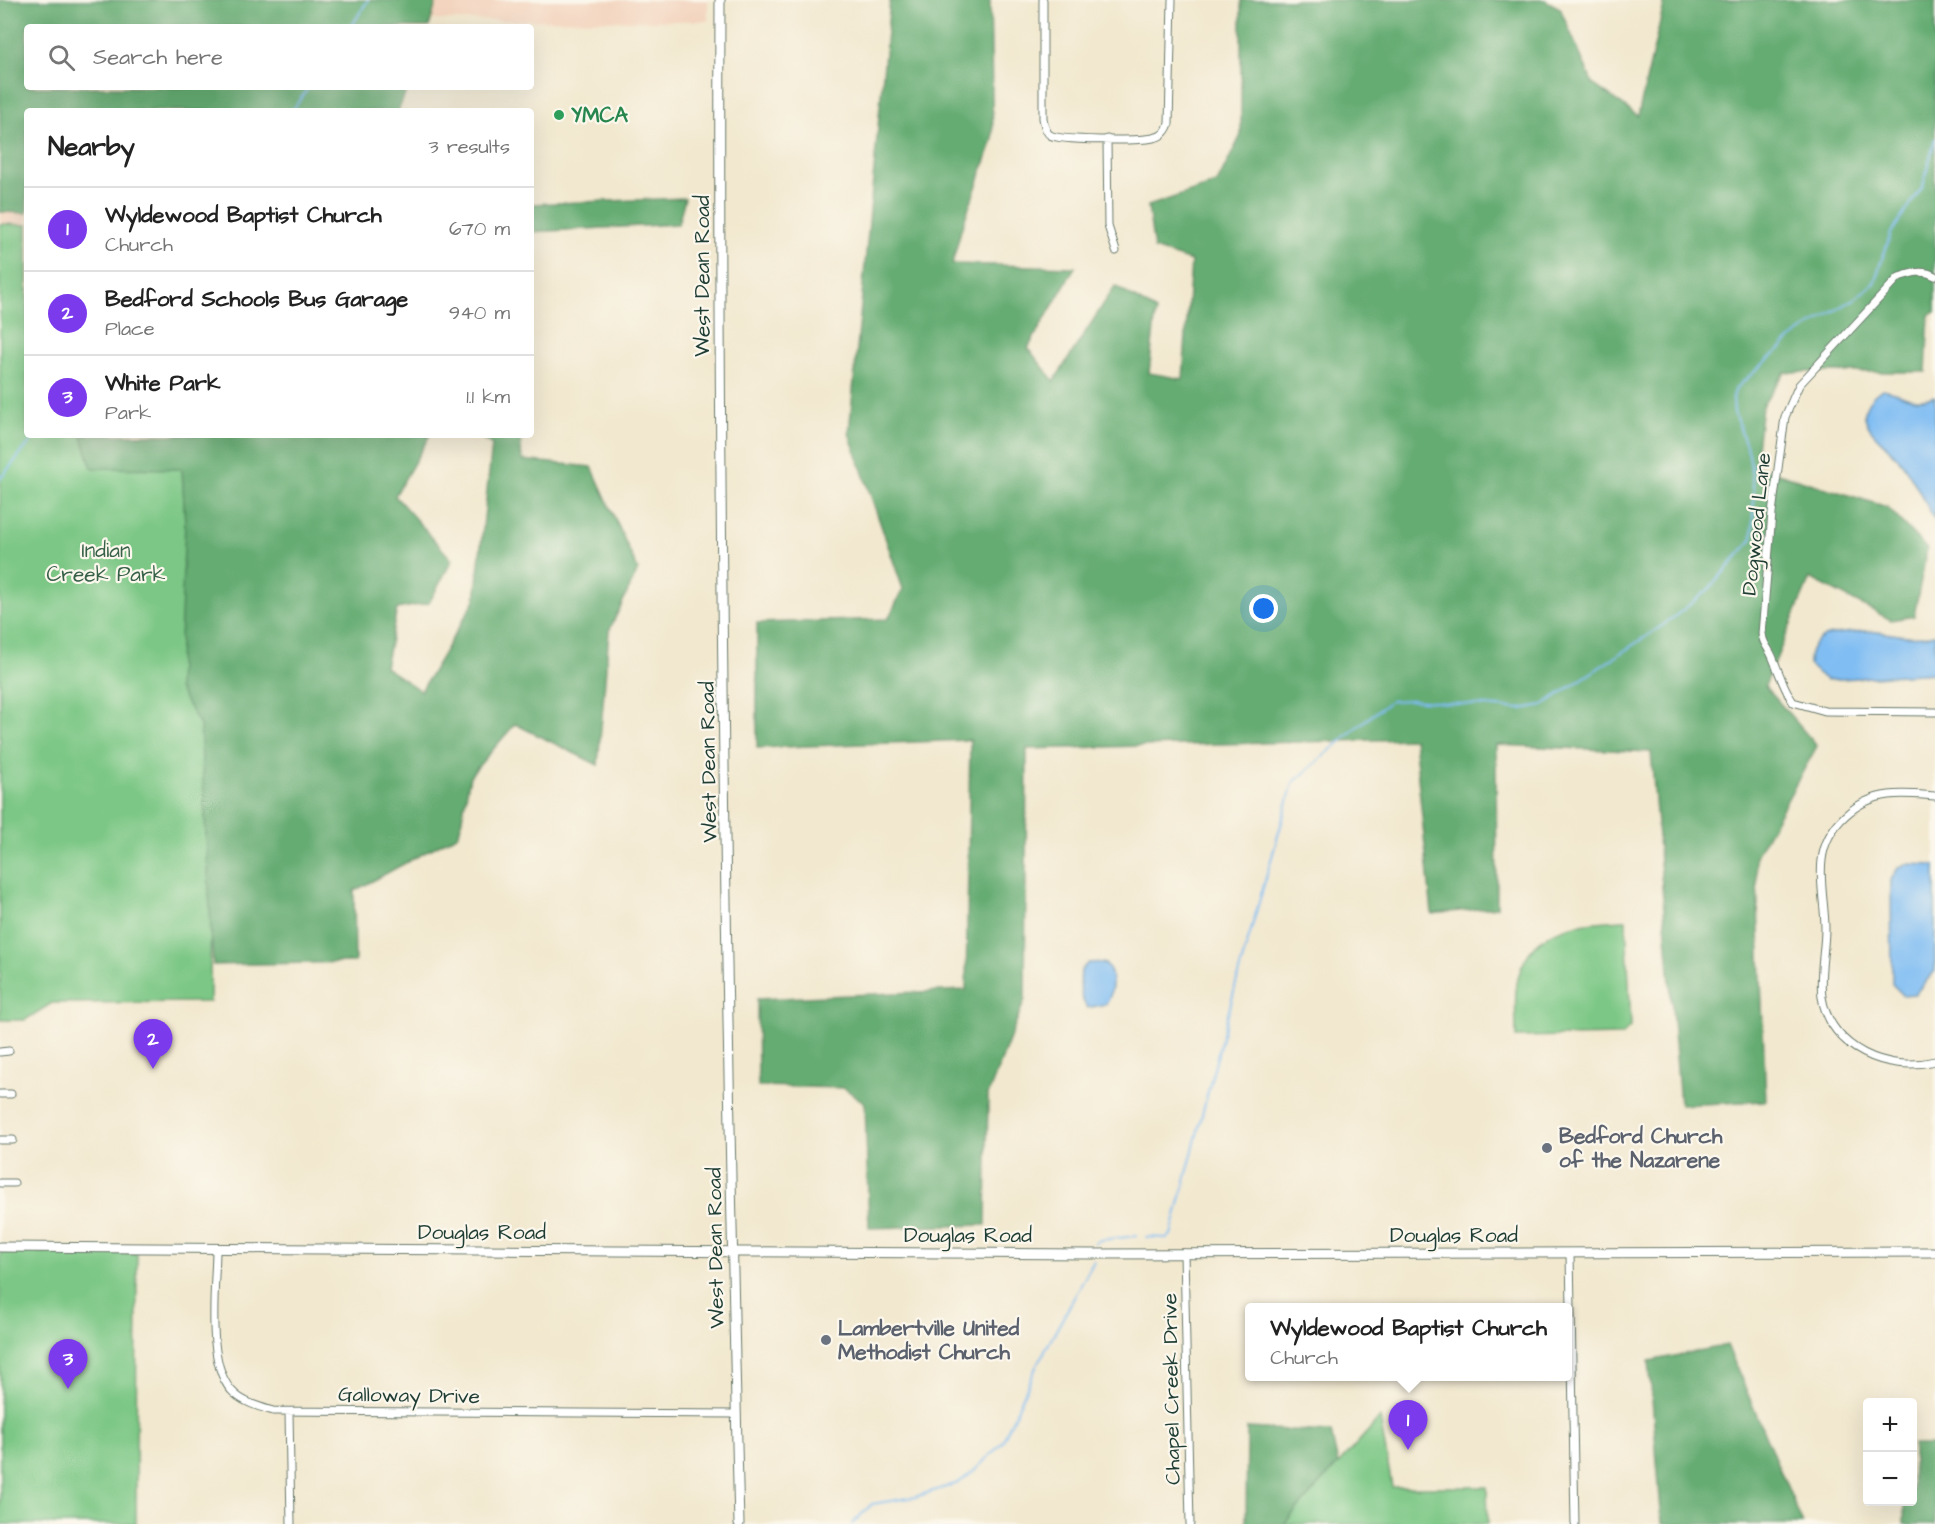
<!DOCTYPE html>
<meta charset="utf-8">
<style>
:root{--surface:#fff;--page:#f2f2f2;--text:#222;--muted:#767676;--line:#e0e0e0;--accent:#7c3aed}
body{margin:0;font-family:"Architects Daughter",sans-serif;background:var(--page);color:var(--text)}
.controls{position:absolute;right:18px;bottom:18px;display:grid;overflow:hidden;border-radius:6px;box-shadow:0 6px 24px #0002}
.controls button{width:54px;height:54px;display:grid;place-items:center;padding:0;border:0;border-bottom:2px solid var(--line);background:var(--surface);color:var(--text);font:30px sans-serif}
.you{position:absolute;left:1264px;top:609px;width:21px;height:21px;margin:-15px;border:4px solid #fff;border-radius:50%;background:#1a73e8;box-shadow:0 0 0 9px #1a73e833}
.badge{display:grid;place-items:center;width:39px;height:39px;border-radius:50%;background:var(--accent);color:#fff;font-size:20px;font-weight:700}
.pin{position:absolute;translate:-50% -50px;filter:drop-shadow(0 2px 3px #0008)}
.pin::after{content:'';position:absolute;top:32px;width:21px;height:18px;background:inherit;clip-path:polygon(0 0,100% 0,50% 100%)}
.popup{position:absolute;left:1245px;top:1303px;width:327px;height:78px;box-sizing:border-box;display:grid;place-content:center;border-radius:6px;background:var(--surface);filter:drop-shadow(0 2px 4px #0005);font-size:20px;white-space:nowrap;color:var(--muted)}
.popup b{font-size:22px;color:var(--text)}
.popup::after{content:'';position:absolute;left:50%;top:100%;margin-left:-12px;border:12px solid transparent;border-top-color:var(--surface)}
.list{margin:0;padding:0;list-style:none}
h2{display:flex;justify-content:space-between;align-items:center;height:78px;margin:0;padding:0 24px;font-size:26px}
h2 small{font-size:20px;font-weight:400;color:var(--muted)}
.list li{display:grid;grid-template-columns:39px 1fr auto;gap:18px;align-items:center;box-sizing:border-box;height:84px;padding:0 24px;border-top:2px solid var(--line)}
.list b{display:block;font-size:22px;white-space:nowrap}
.list p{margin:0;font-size:20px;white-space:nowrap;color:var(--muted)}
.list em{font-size:20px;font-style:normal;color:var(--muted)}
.icon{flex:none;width:33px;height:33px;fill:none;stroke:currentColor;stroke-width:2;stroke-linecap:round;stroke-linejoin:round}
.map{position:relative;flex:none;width:1935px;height:1524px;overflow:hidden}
.search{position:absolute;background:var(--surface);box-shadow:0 6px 24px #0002;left:24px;top:24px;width:510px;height:66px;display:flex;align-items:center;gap:15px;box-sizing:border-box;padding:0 21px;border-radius:6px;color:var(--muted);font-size:22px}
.panel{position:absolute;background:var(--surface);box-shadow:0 6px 24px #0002;left:24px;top:108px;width:510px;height:330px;border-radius:6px}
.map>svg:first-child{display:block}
.built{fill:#f3d4be}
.green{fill:#7cc785;stroke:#4e825c;stroke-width:1.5}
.forest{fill:#65ac72;stroke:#427453;stroke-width:1.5}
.water{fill:#80bdf3;stroke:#507d94;stroke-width:1.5}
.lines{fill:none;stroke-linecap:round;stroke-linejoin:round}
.stream{stroke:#80bdf3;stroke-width:2}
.street-casing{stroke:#69796a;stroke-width:9}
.secondary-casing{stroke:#69796a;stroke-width:11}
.street{stroke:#fff;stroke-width:7}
.secondary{stroke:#fff;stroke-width:9}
.leisure-dot{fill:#2e9e5b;stroke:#fbf7ec;stroke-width:2}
.worship-dot{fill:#6b7280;stroke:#fbf7ec;stroke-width:2}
.labels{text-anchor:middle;stroke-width:4.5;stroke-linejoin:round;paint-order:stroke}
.leisure-label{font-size:21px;font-weight:bold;fill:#27864d;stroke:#fbf7ec;text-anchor:start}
.street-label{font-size:21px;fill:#1f3d34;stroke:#fbf7ec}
.park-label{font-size:21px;fill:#366048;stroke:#fbf7ec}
.worship-label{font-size:21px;font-weight:bold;fill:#5b616d;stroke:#fbf7ec;text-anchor:start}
</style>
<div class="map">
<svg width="1935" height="1524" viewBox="0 0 1935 1524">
<rect width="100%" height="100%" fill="#fbf7ec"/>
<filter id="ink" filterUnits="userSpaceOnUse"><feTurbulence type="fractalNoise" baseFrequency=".0167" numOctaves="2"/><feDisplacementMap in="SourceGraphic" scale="12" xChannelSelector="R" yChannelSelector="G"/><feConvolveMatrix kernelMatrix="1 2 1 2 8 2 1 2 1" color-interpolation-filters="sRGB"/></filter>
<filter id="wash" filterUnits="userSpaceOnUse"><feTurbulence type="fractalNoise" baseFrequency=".008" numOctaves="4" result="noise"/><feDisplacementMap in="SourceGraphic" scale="24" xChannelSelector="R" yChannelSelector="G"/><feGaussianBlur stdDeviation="1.35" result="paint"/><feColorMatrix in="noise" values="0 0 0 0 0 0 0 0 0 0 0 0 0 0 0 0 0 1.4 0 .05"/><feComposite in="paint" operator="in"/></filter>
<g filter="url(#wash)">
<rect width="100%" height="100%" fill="#f2e8cf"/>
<path class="built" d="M0 0H708V21L418 20 414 27H27V225L0 224Z"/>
<path class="green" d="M0 224 27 225V435H214L210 1002 52 1003 25 1020H0Z
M1626 920 1631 1026 1622 1035 1516 1037C1516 1022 1515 1005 1516 990 1524 926 1576 922 1626 920Z
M0 1252 137 1253 136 1524H0Z
M1380 1418 1392 1487H1487L1488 1524H1284Z"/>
<path class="forest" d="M0 0H437L429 27H27V87H408L398 111H27V213L0 212Z
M890 0H990L993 140 961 230 952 264 1075 267 1028 348 1054 381 1115 286 1156 311 1149 373 1183 379 1191 261 1154 249 1148 206 1217 183 1241 135V0H1545L1560 8 1593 84 1638 116 1665 0H1935V312L1929 315 1926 372H1785L1762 406 1755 466 1887 507 1927 549 1914 616 1891 620 1810 578 1765 686 1817 746 1756 856 1766 1101 1680 1105 1651 752 1496 745 1497 907 1432 914 1414 739 1027 749 1025 999 988 1095 986 1225 869 1228 865 1103 844 1088 758 1086 757 999 966 990 970 740 757 748V623L888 619 903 589 849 433Z
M685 198 678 224 531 232V204Z
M85 435H430L395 496 452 560 429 603 397 609 385 667 421 691 475 600 492 445 477 435H520L522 460 592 467 638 570 609 631 598 765 515 724 470 776 459 834 354 891 355 962 213 965 200 725 178 688 185 524 182 469 92 468 82 437Z
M1727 1345 1803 1524H1662L1649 1361Z
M1247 1428 1331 1432 1338 1464 1284 1524H1246Z
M1913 1445H1935V1524H1904V1502H1912Z"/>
<path class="water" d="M1882 389C1905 393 1909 405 1935 396V520C1924 501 1915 481 1902 463 1885 439 1840 419 1882 389Z
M1863 631C1889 631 1909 641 1935 634V673L1826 680 1809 665C1808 630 1836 635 1863 631Z
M1906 864 1935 865V971L1914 995 1904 996 1892 984 1891 880 1898 868Z
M1088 963C1092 963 1099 962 1103 963 1116 969 1113 995 1106 1004L1087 1008C1079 996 1080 984 1081 970Z"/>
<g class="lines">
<path class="stream" d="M351 27 368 0
M292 111 309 87
M0 479 36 435
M1146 1237 1167 1238 1171 1235 1239 972 1293 783 1358 726 1391 701 1411 700 1521 709 1543 705 1669 621 1708 590 1752 540 1754 493 1749 454 1734 412 1733 397 1736 388 1797 334 1856 298 1874 283 1891 233 1923 186 1935 139
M1095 1243 1100 1240 1136 1236
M852 1524 872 1504 915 1497 958 1483 973 1472 1002 1443 1037 1365 1094 1261"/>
</g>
</g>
<g filter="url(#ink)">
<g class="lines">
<g class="street-casing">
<path id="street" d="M1043 0V118C1044 123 1045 132 1050 135 1059 141 1139 141 1153 138 1162 137 1166 132 1169 124L1172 0
M1107 139 1108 226 1116 251
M1935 276C1923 269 1911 273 1899 277L1799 385 1785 417 1772 513 1762 634C1763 644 1768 647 1772 656 1779 672 1783 687 1793 702L1825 711 1935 712
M1935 796C1920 795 1904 793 1889 795 1856 799 1826 826 1822 860 1819 882 1825 906 1825 928 1825 951 1819 974 1822 997 1830 1049 1888 1073 1935 1061
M0 1052 9 1051
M0 1094H11
M0 1140H13
M0 1183H14
M216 1249C216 1286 204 1368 235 1394 245 1403 260 1407 273 1411L736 1414
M1184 1253 1190 1524
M1570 1254 1575 1524
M289 1412 291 1524"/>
</g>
<g class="secondary-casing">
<path id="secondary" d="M720 0C718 508 726 1016 739 1524
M0 1247 1092 1254 1935 1252"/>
</g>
<use href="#street" class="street"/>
<use href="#secondary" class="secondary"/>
</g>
</g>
<circle class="leisure-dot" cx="559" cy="115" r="6"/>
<g class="worship-dot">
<circle cx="1547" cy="1148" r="6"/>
<circle cx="826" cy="1340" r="6"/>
</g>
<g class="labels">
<g class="leisure-label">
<text x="571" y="122">YMCA</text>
</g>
<g class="street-label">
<text transform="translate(702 276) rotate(-90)" y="7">West Dean Road</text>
<text transform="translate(1756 524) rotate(-84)" y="7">Dogwood Lane</text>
<text transform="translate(708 762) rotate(-91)" y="7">West Dean Road</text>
<text x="482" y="1239">Douglas Road</text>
<text x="968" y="1242">Douglas Road</text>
<text x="1454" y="1242">Douglas Road</text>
<text transform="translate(715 1248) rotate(-91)" y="7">West Dean Road</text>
<text transform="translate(1171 1389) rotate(-91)" y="7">Chapel Creek Drive</text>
<text transform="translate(409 1395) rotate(1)" y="7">Galloway Drive</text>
</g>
<g class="park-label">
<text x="106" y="557">Indian<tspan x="106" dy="24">Creek Park</tspan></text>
</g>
<g class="worship-label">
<text x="1559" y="1143">Bedford Church<tspan x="1559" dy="24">of the Nazarene</tspan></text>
<text x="838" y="1335">Lambertville United<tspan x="838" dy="24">Methodist Church</tspan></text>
</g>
</g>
</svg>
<div class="controls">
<button>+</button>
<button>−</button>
</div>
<div class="you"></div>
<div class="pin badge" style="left:1408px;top:1450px">1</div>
<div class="popup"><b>Wyldewood Baptist Church</b>Church</div>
<div class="pin badge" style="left:153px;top:1069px">2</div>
<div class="pin badge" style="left:68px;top:1389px">3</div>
<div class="search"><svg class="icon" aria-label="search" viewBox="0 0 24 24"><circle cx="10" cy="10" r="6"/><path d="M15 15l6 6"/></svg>Search here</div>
<section class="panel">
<h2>Nearby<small>3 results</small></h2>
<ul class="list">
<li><span class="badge">1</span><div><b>Wyldewood Baptist Church</b><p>Church</p></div><em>670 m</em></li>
<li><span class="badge">2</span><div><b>Bedford Schools Bus Garage</b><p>Place</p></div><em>940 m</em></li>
<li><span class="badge">3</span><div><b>White Park</b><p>Park</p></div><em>1.1 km</em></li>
</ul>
</section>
</div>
